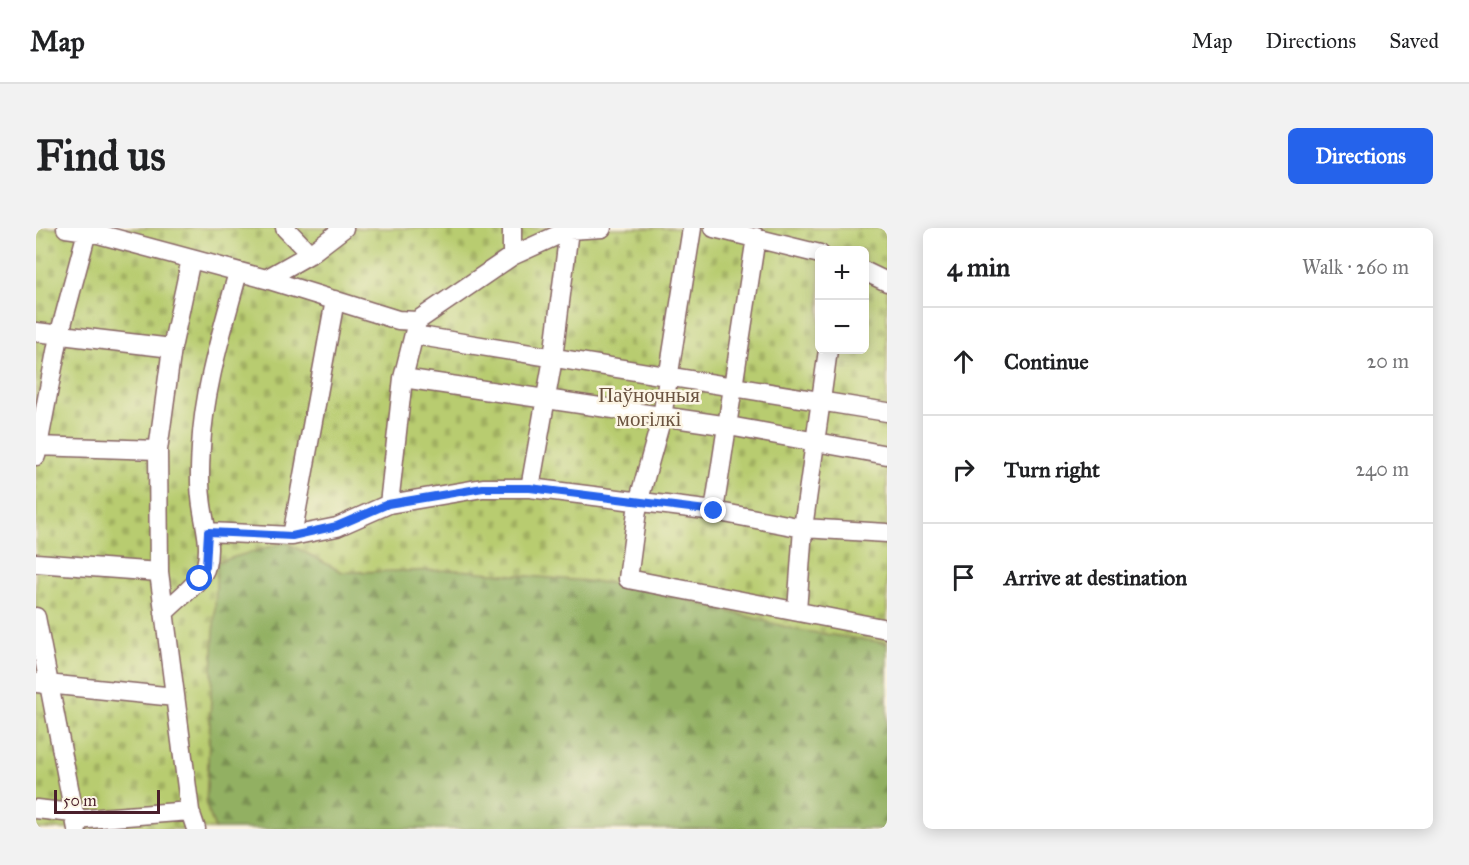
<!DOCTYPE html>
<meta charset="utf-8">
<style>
:root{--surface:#fff;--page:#f2f2f2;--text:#202124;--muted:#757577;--line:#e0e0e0;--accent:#2563eb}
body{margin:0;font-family:"IM FELL Great Primer",serif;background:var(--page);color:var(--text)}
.controls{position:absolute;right:18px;top:18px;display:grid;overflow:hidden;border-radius:9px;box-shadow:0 3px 15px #0003}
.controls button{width:54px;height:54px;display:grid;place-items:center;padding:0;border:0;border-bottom:2px solid var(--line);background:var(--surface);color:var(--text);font:30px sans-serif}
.scale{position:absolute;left:18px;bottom:15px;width:106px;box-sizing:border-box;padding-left:6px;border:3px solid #4a1f2b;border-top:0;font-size:16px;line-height:21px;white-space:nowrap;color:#4a1f2b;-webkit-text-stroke:4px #fcf5e5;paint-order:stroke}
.stop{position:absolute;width:18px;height:18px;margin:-14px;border:4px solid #2563eb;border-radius:50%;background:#fff}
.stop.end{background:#2563eb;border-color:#fff;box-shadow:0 2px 6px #0008}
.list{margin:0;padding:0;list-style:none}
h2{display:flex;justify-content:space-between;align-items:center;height:78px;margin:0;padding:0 24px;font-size:26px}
h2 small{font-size:20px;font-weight:400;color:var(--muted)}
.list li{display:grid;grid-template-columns:39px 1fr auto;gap:18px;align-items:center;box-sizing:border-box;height:108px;padding:0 24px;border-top:2px solid var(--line)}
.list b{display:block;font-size:22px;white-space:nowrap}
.list em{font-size:20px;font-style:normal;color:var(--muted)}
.icon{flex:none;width:33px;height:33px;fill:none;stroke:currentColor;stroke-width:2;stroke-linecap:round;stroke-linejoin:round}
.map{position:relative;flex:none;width:851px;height:601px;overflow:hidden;border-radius:9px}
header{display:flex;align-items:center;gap:36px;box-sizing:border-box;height:84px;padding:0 30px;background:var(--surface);border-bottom:2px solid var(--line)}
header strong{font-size:28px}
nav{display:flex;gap:33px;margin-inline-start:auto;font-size:21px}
.intro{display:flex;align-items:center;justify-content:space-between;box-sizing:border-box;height:144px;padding:0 36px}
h1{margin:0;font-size:42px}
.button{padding:15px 27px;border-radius:9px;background:var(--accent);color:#fff;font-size:21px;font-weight:700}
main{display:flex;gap:36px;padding:0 36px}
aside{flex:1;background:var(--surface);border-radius:9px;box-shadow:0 3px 15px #0003}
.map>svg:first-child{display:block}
.forest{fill:url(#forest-firs);stroke:#6e6846;stroke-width:1.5}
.cemetery{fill:url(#cemetery-stones);stroke:#81764e;stroke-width:1.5;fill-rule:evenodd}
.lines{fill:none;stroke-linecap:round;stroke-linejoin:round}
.minor-casing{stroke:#876565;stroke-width:21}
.minor{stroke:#fff;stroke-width:18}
.route{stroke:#2563eb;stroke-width:8}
.labels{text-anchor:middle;stroke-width:5;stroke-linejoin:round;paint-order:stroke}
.park-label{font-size:21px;fill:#6b5340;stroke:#fcf5e5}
</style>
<header>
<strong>Map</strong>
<nav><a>Map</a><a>Directions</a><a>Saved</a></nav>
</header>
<div class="intro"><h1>Find us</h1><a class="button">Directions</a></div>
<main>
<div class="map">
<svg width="851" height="601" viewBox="0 0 851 601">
<defs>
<pattern id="forest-firs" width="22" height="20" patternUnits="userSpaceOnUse" patternTransform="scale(1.5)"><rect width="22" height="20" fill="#92b062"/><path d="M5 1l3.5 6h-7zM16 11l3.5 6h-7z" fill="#798f51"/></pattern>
<pattern id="cemetery-stones" width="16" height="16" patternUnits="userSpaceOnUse" patternTransform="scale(1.5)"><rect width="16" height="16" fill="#b8cc70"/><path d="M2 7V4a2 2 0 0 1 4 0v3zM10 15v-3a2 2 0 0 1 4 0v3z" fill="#a0af61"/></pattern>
</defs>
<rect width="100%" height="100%" fill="#fcf5e5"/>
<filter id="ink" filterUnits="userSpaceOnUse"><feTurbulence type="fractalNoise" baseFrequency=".0167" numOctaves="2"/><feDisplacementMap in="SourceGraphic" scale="12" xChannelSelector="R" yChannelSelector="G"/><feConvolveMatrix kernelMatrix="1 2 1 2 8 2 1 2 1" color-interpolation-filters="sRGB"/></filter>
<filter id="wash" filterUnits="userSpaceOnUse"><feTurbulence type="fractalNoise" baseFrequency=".008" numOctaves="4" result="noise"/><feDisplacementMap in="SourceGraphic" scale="24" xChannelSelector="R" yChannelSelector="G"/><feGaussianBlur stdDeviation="1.35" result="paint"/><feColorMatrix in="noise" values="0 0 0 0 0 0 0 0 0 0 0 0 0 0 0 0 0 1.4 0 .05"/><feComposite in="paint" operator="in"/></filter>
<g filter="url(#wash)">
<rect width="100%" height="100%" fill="#f8e8d1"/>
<path class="forest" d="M250 314 306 344 423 342 596 357 762 402 851 415V601H179L170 577 181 334Z"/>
<path class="cemetery" d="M0 0H851V415L762 402 596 357 423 342 306 344 250 314 181 334 170 577 179 601H0ZM784 22H828V122H784Z"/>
</g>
<g filter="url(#ink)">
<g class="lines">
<g class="minor-casing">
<path id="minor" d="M30 0 51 3 230 51 362 92 381 93 476 28 533 2 566 0
M249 0 274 26
M656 0 626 189 602 275 592 351 851 401
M678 0 784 26
M476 28V0
M155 31 136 120 122 222 123 344 154 583 160 601
M828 43 851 54
M230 51 274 26 308 0
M0 104 136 120
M378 107 851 184
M367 150 693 198 851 227
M0 218 122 222
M0 228 23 108 52 0
M494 260 517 130 533 2
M353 276 367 150 380 98
M678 283 720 9
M172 304 256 308 301 299 353 276 447 260H494L678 283 767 300 851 305
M256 308 299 72
M0 335 123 344
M761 383 767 300 792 122
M128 385C140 372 167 353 170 338 176 314 167 293 165 269 163 253 164 235 165 219 168 159 187 101 202 44
M0 389 41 601
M1 455 139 469
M0 581 37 585
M39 592 154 583"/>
</g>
<use href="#minor" class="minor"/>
</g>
</g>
<g class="lines" filter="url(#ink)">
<path class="route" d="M164 351 170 338 172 304 256 308 301 298 352 276 447 260H494L678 283"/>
</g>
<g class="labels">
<g class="park-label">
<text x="613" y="174">Паўночныя<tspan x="613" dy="24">могілкі</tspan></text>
</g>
</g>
</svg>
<div class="controls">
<button>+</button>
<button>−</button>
</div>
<div class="scale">50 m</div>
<div class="stop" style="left:164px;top:351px"></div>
<div class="stop end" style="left:678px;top:283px"></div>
</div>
<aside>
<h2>4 min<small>Walk · 260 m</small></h2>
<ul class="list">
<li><svg class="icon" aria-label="ahead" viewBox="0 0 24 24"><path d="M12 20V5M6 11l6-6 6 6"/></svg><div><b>Continue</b></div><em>20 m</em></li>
<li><svg class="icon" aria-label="right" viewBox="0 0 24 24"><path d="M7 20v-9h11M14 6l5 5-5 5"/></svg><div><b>Turn right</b></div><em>240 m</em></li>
<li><svg class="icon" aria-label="arrive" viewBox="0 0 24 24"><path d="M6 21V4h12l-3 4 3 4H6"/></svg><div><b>Arrive at destination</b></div></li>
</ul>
</aside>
</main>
